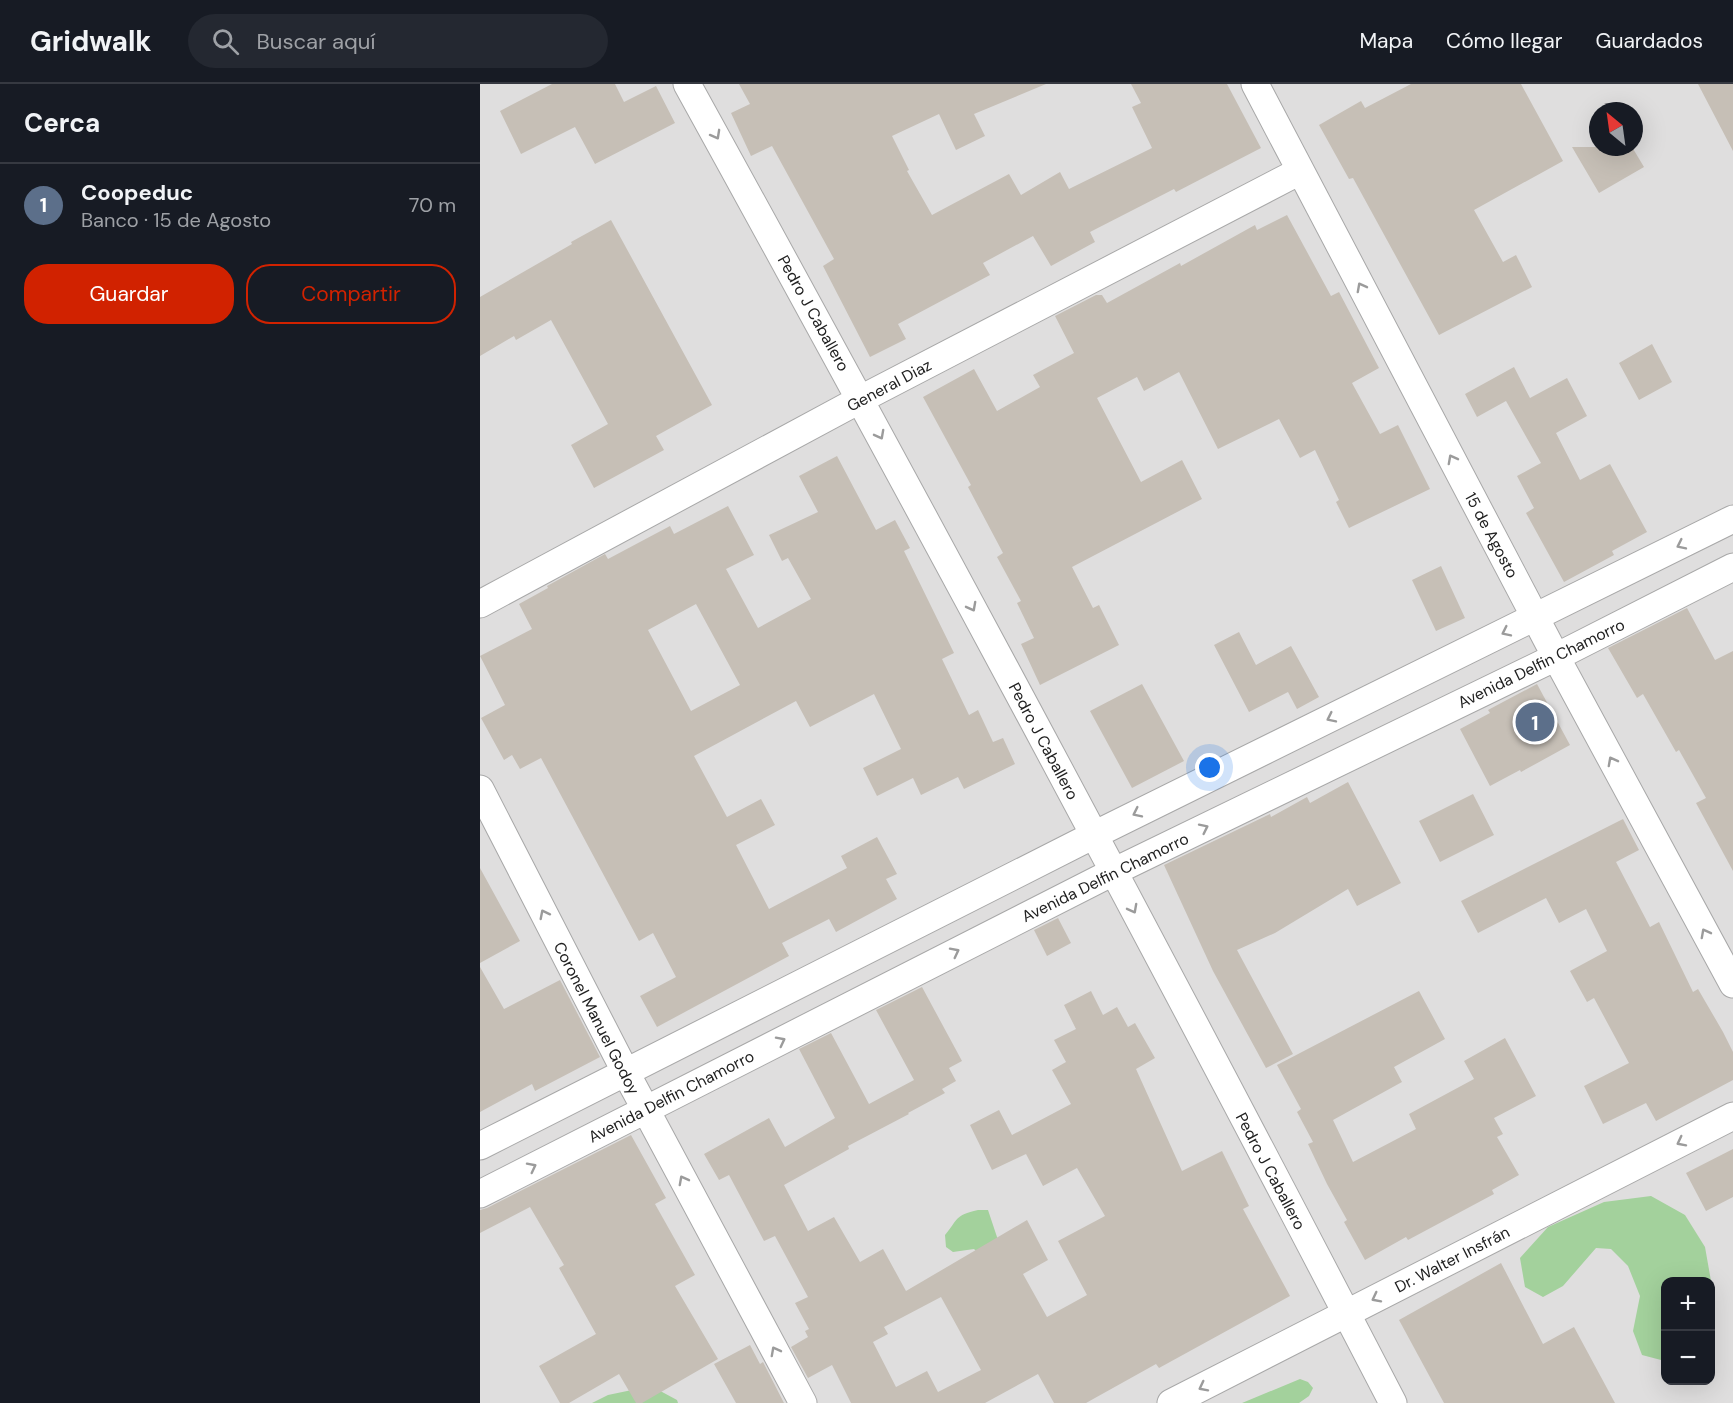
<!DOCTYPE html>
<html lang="es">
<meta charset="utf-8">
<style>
:root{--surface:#171b24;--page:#242831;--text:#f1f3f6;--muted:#9ea1a6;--line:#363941;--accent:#d12200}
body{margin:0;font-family:"DM Sans",sans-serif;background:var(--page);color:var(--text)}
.controls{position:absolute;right:18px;bottom:18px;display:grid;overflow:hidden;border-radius:12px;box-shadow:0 6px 24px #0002}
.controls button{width:54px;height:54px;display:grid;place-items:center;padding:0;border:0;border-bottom:2px solid var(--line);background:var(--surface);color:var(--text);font:30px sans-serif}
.compass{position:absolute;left:1109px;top:18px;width:54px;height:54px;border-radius:50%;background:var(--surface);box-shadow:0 6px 24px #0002;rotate:331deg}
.you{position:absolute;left:730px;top:684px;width:21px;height:21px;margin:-15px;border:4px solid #fff;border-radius:50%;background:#1a73e8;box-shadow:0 0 0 9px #1a73e833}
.badge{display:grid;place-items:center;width:39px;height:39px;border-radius:50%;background:var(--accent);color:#fff;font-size:20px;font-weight:700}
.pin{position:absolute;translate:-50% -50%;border:3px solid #fff;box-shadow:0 2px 6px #0006}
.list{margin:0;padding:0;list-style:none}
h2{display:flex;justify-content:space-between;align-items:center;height:78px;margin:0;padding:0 24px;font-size:26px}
h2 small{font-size:20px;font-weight:400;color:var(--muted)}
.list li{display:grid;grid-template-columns:39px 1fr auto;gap:18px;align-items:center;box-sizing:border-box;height:84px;padding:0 24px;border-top:2px solid var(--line)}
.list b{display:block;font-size:22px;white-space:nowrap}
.list p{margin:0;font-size:20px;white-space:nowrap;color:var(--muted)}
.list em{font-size:20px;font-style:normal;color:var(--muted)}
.actions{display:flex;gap:12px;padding:18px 24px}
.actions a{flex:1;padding:14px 0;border:2px solid var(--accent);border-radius:24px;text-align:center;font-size:21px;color:var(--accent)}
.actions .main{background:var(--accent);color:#fff}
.icon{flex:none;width:33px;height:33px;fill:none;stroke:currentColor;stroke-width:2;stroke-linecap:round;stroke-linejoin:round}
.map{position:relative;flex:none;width:1253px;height:1319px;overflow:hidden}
header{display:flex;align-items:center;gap:36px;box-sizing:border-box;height:84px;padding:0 30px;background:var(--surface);border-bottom:2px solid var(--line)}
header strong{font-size:28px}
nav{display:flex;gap:33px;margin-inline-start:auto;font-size:21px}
.search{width:420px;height:54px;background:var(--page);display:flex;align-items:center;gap:15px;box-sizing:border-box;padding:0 21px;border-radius:33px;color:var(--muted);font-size:22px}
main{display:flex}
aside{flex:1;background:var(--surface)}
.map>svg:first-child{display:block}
.residential{fill:#dfdede;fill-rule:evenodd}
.forest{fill:#a3d19c}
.building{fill:#c6bfb6;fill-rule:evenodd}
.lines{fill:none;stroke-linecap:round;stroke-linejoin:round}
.street-casing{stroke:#a8a8a8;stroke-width:29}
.street{stroke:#fff;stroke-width:27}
.oneway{stroke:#9b9b9b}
.labels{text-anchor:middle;stroke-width:5;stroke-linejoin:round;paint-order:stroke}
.street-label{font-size:16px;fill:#212121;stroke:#fff}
</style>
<header>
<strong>Gridwalk</strong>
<div class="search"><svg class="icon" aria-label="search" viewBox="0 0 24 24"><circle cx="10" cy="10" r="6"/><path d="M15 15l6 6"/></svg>Buscar aquí</div>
<nav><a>Mapa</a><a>Cómo llegar</a><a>Guardados</a></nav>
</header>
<main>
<aside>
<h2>Cerca<small></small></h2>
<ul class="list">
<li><span class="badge" style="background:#5c6f8a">1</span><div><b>Coopeduc</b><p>Banco · 15 de Agosto</p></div><em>70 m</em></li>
</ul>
<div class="actions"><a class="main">Guardar</a><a>Compartir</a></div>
</aside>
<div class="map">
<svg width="1253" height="1319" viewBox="0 0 1253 1319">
<rect width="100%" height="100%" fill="#f1efe7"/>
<path class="residential" d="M0 0H1253V1319H0ZM1118 27H1154V63H1118ZM1186 1198H1230V1296H1186Z"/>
<path class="forest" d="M1171 1112 1205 1131 1225 1163 1231 1197 1186 1198 1185 1272 1181 1276 1162 1271 1153 1247 1160 1212 1148 1182 1131 1165 1116 1164 1083 1202 1063 1213 1045 1203 1040 1174 1068 1143 1124 1118Z
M498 1126H508L518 1156 498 1169 494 1165 473 1168 466 1163 465 1151C478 1136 474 1131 498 1126Z
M820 1295 828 1298 833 1304 829 1312 819 1319H762Z
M171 1302 197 1316 198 1319H112L128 1311Z"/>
<path class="building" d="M72 0H135L144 18 176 2 195 39 115 80 95 43 41 70 20 27Z
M259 0H566L494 30 505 52 476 66 459 30 412 52 429 86 427 87 452 131 529 90 541 111 580 88 589 105 672 64 652 23 661 19 651 0H747L781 64 696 108 694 105 610 148 615 158 571 182 553 152 503 179 510 191 418 240 426 255 390 273 343 182 354 175 292 62 271 72 251 29 270 20Z
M931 0H1041L1083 77 994 126 1023 178 1036 171 1052 203 959 251 873 94 869 95 839 41 881 17 885 24Z
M1218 0H1253V67Z
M1092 63H1152L1164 83 1119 109Z
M807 131 851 212 859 208 899 284 872 299 900 350 918 341 950 405 869 444 856 418 859 416 835 366 820 374 799 335 738 365 699 288 664 307 657 293 617 314 661 398 702 376 722 415 592 483 613 524 619 521 639 561 560 601 541 560 554 554 537 519 541 517 517 473 523 469 488 403 491 401 443 313 494 285 517 327 560 303 553 291 594 269 575 232 616 211H622L627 219 700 179 701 182 775 141 777 146Z
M131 136 232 321 176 352 184 366 114 404 91 361 128 340 71 236 36 256 34 252 0 272V213L92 160 91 158Z
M1172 260 1192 298 1159 316 1139 279Z
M1034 283 1050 314 1087 294 1107 332 1076 349 1100 396 1130 380 1167 448 1132 467 1134 471 1084 498 1046 429 1054 424 1037 392 1061 379 1026 317 997 333 985 310Z
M357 372 396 446 415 436 430 464 424 467 474 569 462 575 489 631 498 626 513 658 523 654 535 680 484 705 478 693 441 711 433 694 397 712 383 684 421 665 394 610 330 643 316 617 214 672 247 733 281 715 295 741 256 761 289 825 367 784 361 772 397 753 417 790 406 795 417 815 356 848 349 835 302 859 309 872 177 943 160 912 196 893 173 849 159 857 61 674 40 685 32 671 24 676 1 634 25 621 0 572 52 545 39 520 68 504 67 502 125 470 128 475 190 442 194 450 248 422 274 471 246 485 278 544 331 515 308 474 302 477 289 451 338 428 319 392ZM216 520 260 601 211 627 168 546Z
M961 482 985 534 956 547 932 496Z
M1207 524 1235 576 1253 567V787L1216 719 1226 714 1199 666 1196 668 1163 610 1157 614 1128 564Z
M759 548 776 581 811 562 839 613 817 625 808 608 769 628 734 561Z
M662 600 704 677 652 704 610 627Z
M1057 600 1090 661 1041 688 1040 686 1010 702 980 645 1010 629 1008 626Z
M868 698 921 799 877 822 868 805 795 849 757 866 813 970 786 984 733 887 684 781 790 730 791 733 827 713 830 719Z
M993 710 1014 751 960 778 939 737Z
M1143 735 1159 766 1136 778 1170 843 1179 838 1213 908 1218 905 1243 948 1253 968V996L1176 1037 1166 1019 1123 1040 1104 1002 1149 979 1114 914 1107 918 1090 887 1127 867 1106 825 1079 839 1066 814 998 849 981 817Z
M0 784 40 857 0 879Z
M578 834 591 859 567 872 554 846Z
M0 883 24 925 80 896 120 973 55 1007 52 1000 0 1028Z
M442 903 482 977 469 984 476 997 462 1005 465 1009 428 1029 429 1030 368 1062 369 1065 304 1101 328 1147 354 1133 380 1178 403 1165 426 1207 547 1136 568 1176 543 1190 567 1233 607 1211 578 1157 625 1132 597 1084 563 1102 546 1070 512 1086 490 1041 519 1026 532 1051 591 1020 572 986 586 978 574 956 596 945 584 921 611 907 623 931 637 923 648 943 655 939 675 974 656 985 702 1087 742 1067 769 1122 763 1125 810 1212 679 1284 676 1280 606 1319H574L558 1290 505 1319H371L352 1281 328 1294 311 1263 328 1253 325 1247 329 1245 315 1219 328 1213 295 1152 284 1157 249 1091 239 1096 224 1070 289 1034 305 1063 355 1034 319 965 351 949 389 1020 434 996 396 926ZM461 1213 501 1286 458 1308 447 1287 416 1303 393 1258 408 1250 404 1243Z
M939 907 965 955 914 983 922 998 853 1036 873 1078 936 1045 929 1030 994 995 984 977 1025 954 1056 1012 1014 1034 1023 1050 1017 1053 1039 1091 1012 1106 1014 1110 928 1156 926 1153 885 1176 864 1138 867 1136 847 1100 828 1060 833 1058 817 1028 821 1025 797 981Z
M151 1051 186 1114 175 1120 215 1191 195 1202 238 1275 162 1319H156L139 1290 89 1319H80L59 1282 116 1250 79 1184 84 1181 50 1123 0 1149V1126L7 1124Z
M1253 1065V1113L1226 1127 1206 1089Z
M1021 1179 1063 1260 1094 1243 1135 1319H964L919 1236Z
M270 1261 280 1280 283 1278 304 1319H256L234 1280Z"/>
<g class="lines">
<g class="street-casing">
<path id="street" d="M207 0C448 437 683 876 913 1319
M775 0 1076 573 1253 900
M0 520 381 315 820 87
M0 705 145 987 323 1319
M0 1062 614 751 1253 435
M0 1110 633 788 1076 573 1253 483
M691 1319 1253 1032"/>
</g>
<use href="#street" class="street"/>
</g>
<defs><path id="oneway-chevron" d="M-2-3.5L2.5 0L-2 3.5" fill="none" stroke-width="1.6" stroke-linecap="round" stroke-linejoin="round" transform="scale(1.5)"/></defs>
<g class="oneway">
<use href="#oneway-chevron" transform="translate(236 51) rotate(61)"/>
<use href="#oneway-chevron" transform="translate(881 203) rotate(-118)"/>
<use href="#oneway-chevron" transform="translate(400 351) rotate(62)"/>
<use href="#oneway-chevron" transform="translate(972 375) rotate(-118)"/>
<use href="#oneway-chevron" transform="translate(1201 461) rotate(154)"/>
<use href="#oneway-chevron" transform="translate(492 523) rotate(62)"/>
<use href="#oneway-chevron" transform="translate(1026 548) rotate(154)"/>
<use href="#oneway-chevron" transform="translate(851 634) rotate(154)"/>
<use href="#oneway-chevron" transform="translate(1132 677) rotate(-118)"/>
<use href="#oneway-chevron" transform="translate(657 729) rotate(154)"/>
<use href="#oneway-chevron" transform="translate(724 744) rotate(-26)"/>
<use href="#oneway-chevron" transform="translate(653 825) rotate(62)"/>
<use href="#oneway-chevron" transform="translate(64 830) rotate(-117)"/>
<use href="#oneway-chevron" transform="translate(1225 849) rotate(-118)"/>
<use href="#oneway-chevron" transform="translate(475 868) rotate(-27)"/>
<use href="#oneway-chevron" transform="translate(301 957) rotate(-27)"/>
<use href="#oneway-chevron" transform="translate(1201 1058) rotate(153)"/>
<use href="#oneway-chevron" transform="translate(52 1083) rotate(-27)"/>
<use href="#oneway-chevron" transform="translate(203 1096) rotate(-118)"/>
<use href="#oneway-chevron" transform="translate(896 1214) rotate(153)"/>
<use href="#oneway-chevron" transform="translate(295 1267) rotate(-118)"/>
<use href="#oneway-chevron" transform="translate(723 1303) rotate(153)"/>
</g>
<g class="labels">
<g class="street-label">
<text transform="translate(334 229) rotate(61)" y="6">Pedro J Caballero</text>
<text transform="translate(409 301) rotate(-28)" y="6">General Diaz</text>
<text transform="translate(1012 451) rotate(62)" y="6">15 de Agosto</text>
<text transform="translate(1061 579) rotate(-26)" y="6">Avenida Delfin Chamorro</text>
<text transform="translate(564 657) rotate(62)" y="6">Pedro J Caballero</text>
<text transform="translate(625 793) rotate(-26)" y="6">Avenida Delfin Chamorro</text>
<text transform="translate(117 934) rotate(63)" y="6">Coronel Manuel Godoy</text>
<text transform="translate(191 1012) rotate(-27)" y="6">Avenida Delfin Chamorro</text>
<text transform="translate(791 1087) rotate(62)" y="6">Pedro J Caballero</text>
<text transform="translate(972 1175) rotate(-27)" y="6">Dr. Walter Insfrán</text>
</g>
</g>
</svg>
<div class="controls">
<button>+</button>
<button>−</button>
</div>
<svg class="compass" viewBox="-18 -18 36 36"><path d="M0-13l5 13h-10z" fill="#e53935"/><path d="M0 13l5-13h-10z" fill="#9ea1a6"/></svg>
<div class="you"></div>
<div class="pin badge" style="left:1055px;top:638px;background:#5c6f8a">1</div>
</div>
</main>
